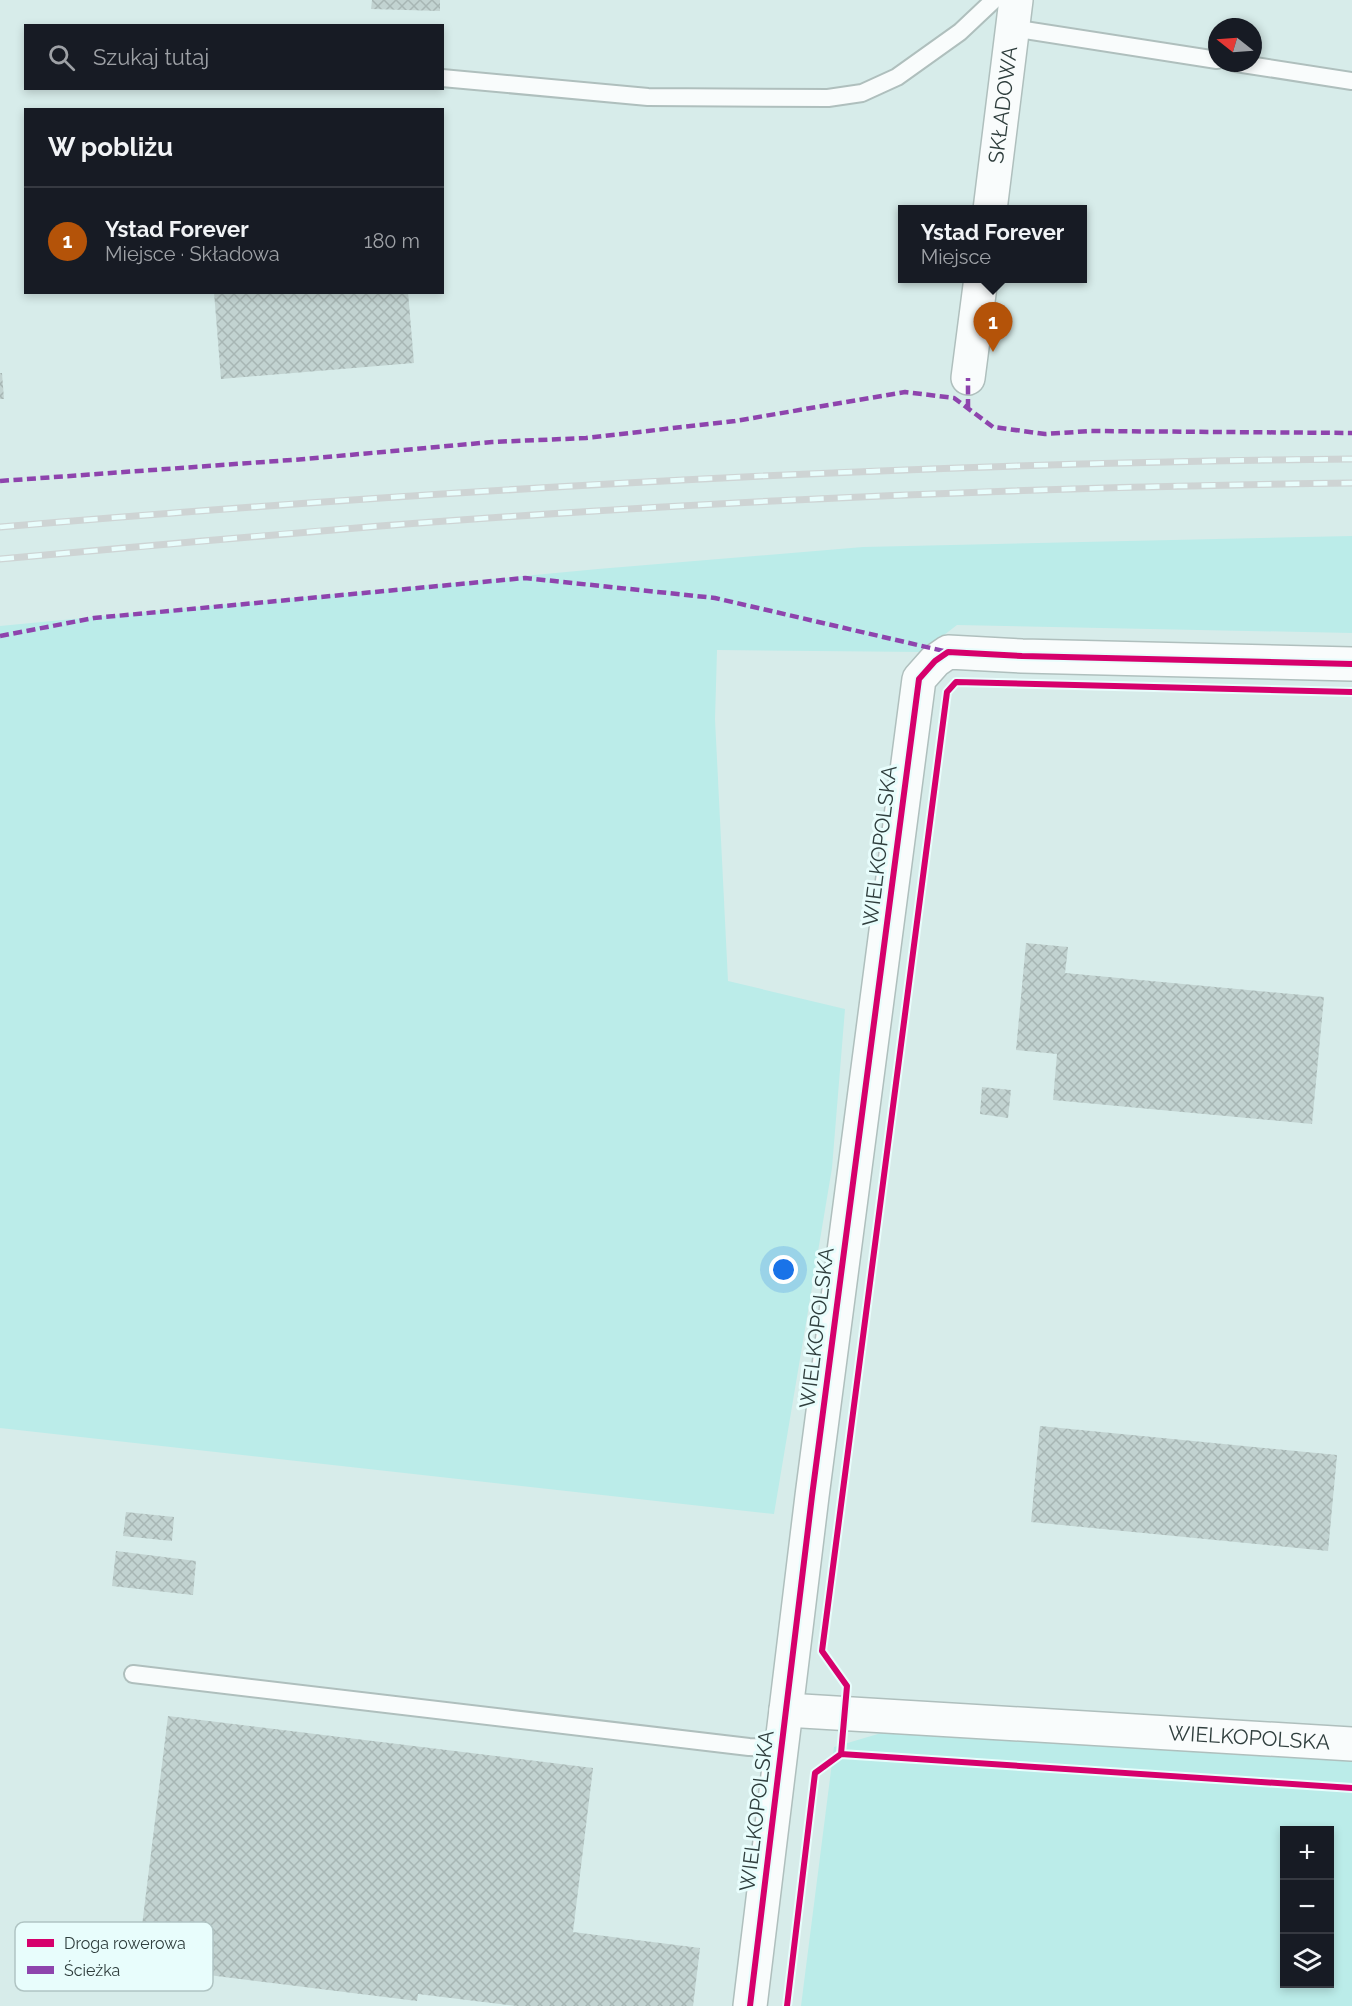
<!DOCTYPE html>
<html lang="pl">
<meta charset="utf-8">
<style>
:root{--surface:#171b24;--page:#242831;--text:#f1f3f6;--muted:#9ea1a6;--line:#363941;--accent:#b45309}
body{margin:0;font-family:Raleway,sans-serif;background:var(--page);color:var(--text)}
.controls{position:absolute;right:18px;bottom:18px;display:grid;overflow:hidden;border-radius:0px;box-shadow:0 3px 9px #0003}
.controls button{width:54px;height:54px;display:grid;place-items:center;padding:0;border:0;border-bottom:2px solid var(--line);background:var(--surface);color:var(--text);font:30px sans-serif}
.compass{position:absolute;left:1208px;top:18px;width:54px;height:54px;border-radius:50%;background:var(--surface);box-shadow:0 3px 9px #0003;rotate:287deg}
.you{position:absolute;left:784px;top:1270px;width:21px;height:21px;margin:-15px;border:4px solid #fff;border-radius:50%;background:#1a73e8;box-shadow:0 0 0 9px #1a73e833}
.badge{display:grid;place-items:center;width:39px;height:39px;border-radius:50%;background:var(--accent);color:#fff;font-size:20px;font-weight:700}
.pin{position:absolute;translate:-50% -50px;filter:drop-shadow(0 2px 3px #0008)}
.pin::after{content:'';position:absolute;top:32px;width:21px;height:18px;background:inherit;clip-path:polygon(0 0,100% 0,50% 100%)}
.popup{position:absolute;left:898px;top:205px;width:189px;height:78px;box-sizing:border-box;display:grid;place-content:center;border-radius:0px;background:var(--surface);filter:drop-shadow(0 2px 4px #0005);font-size:20px;white-space:nowrap;color:var(--muted)}
.popup b{font-size:22px;color:var(--text)}
.popup::after{content:'';position:absolute;left:50%;top:100%;margin-left:-12px;border:12px solid transparent;border-top-color:var(--surface)}
.list{margin:0;padding:0;list-style:none}
h2{display:flex;justify-content:space-between;align-items:center;height:78px;margin:0;padding:0 24px;font-size:26px}
h2 small{font-size:20px;font-weight:400;color:var(--muted)}
.list li{display:grid;grid-template-columns:39px 1fr auto;gap:18px;align-items:center;box-sizing:border-box;height:108px;padding:0 24px;border-top:2px solid var(--line)}
.list b{display:block;font-size:22px;white-space:nowrap}
.list p{margin:0;font-size:20px;white-space:nowrap;color:var(--muted)}
.list em{font-size:20px;font-style:normal;color:var(--muted)}
.icon{flex:none;width:33px;height:33px;fill:none;stroke:currentColor;stroke-width:2;stroke-linecap:round;stroke-linejoin:round}
.map{position:relative;flex:none;width:1352px;height:2006px;overflow:hidden}
.search{position:absolute;background:var(--surface);box-shadow:0 3px 9px #0003;left:24px;top:24px;width:420px;height:66px;display:flex;align-items:center;gap:15px;box-sizing:border-box;padding:0 21px;border-radius:0px;color:var(--muted);font-size:22px}
.panel{position:absolute;background:var(--surface);box-shadow:0 3px 9px #0003;left:24px;top:108px;width:420px;height:186px;border-radius:0px}
.map>svg:first-child{display:block}
.grass{fill:#bbece9;fill-rule:evenodd}
.building{fill:url(#building-cross-hatch)}
.lines{fill:none;stroke-linecap:round;stroke-linejoin:round}
.lane-casing{stroke:#afbfbd;stroke-width:20}
.street-casing{stroke:#afbfbd;stroke-width:36}
.lane{stroke:#f9fcfc;stroke-width:16}
.street{stroke:#f9fcfc;stroke-width:33}
.rail-casing{stroke:#ced4d4;stroke-width:7}
.rail{stroke:#e8fdfc;stroke-width:4.5;stroke-dasharray:14;stroke-linecap:butt}
.quiet{stroke:#8e44ad;stroke-width:4.5;stroke-dasharray:9 4.5;stroke-linecap:butt}
.cycleway-casing{stroke:#e8fdfc;stroke-width:10}
.cycleway{stroke:#d6006c;stroke-width:6}
.labels{text-anchor:middle;stroke-width:6;stroke-linejoin:round;paint-order:stroke}
.street-label{font-size:21px;fill:#2f3e3d;stroke:#e8fdfc}
.key{fill:#e8fdfc;stroke:#b0c4c3;stroke-width:1.5}
.key-label{font-size:16px;fill:#2f3e3d}
</style>
<div class="map">
<svg width="1352" height="2006" viewBox="0 0 1352 2006">
<defs>
<pattern id="building-cross-hatch" width="8" height="8" patternUnits="userSpaceOnUse" patternTransform="scale(1.5)"><rect width="8" height="8" fill="#c2d3d1"/><path d="M0 0l8 8M0 8l8-8" fill="none" stroke="#a7b6b4"/></pattern>
</defs>
<rect width="100%" height="100%" fill="#d7ecea"/>
<path class="grass" d="M1352 536V633L957 625 922 652 717 650 715 719 728 981 845 1009 832 1168 774 1514 0 1428V626L598 569 863 547Z
M888 1731 1352 1760V2006H801L834 1747ZM1284 1830H1330V1984H1284Z"/>
<path class="building" d="M372 0H440V11L371 9Z
M214 292H408L414 363 221 379Z
M0 373H2L4 399H0Z
M1026 943 1068 947 1065 973 1324 997 1312 1124 1053 1100 1057 1054 1016 1050Z
M982 1087 1011 1090 1008 1118 980 1114Z
M1040 1426 1337 1455 1328 1551 1031 1522Z
M126 1512 174 1517 172 1541 123 1536Z
M116 1551 196 1561 193 1595 112 1586Z
M168 1716 593 1768 573 1932 700 1948 693 2006H517L418 1994 417 2001 137 1966Z"/>
<g class="lines">
<g class="lane-casing">
<path id="lane" d="M1012 28 1217 60
M1236 63 1352 81
M442 78 648 97 828 98 862 93 897 77 960 32 994 0
M133 1674 749 1747 781 1748"/>
</g>
<g class="street-casing">
<g id="street">
<path id="s1" d="M990 210 1016 0"/>
<path d="M968 378 981 278"/>
<path id="s2" d="M786 1710 1352 1744"/>
<path d="M750 2006 812 1496 919 679 935 661 948 652 1022 656 1352 664"/>
</g>
</g>
<use href="#lane" class="lane"/>
<use href="#street" class="street"/>
<g class="rail-casing">
<path id="rail" d="M0 527C450 489 901 463 1352 459
M0 559C127 548 253 536 380 526 703 501 1028 487 1352 483"/>
</g>
<use href="#rail" class="rail"/>
<path class="quiet" d="M968 408V378
M0 481 305 459 492 442 586 438 735 421 905 392 954 398 993 427 1045 434 1091 431 1352 433
M0 636 94 618 525 578 715 598 948 652"/>
<g class="cycleway-casing">
<path id="cycleway" d="M841 1754 847 1686 822 1651 947 692 956 682 1352 692
M750 2006 812 1496 919 679 935 661 948 652 1022 656 1352 664
M787 2006 815 1773 841 1754 1352 1788"/>
</g>
<use href="#cycleway" class="cycleway"/>
</g>
<g class="labels">
<g class="street-label">
<text dy="7" stroke="none"><textPath href="#s1" startOffset="106">SKŁADOWA</textPath></text>
<text transform="translate(880 846) rotate(-83)" y="7">WIELKOPOLSKA</text>
<text transform="translate(817 1328) rotate(-83)" y="7">WIELKOPOLSKA</text>
<text dy="7" stroke="none"><textPath href="#s2" startOffset="464">WIELKOPOLSKA</textPath></text>
<text transform="translate(757 1811) rotate(-83)" y="7">WIELKOPOLSKA</text>
</g>
</g>
<rect x="15" y="1922" width="198" height="69" rx="9" class="key"/>
<rect x="27" y="1939" width="27" height="8" fill="#d6006c"/>
<rect x="27" y="1966" width="27" height="8" fill="#8e44ad"/>
<g class="key-label">
<text x="64" y="1949">Droga rowerowa</text>
<text x="64" y="1976">Ścieżka</text>
</g>
</svg>
<div class="controls">
<button>+</button>
<button>−</button>
<button><svg class="icon" aria-label="layers" viewBox="0 0 24 24"><path d="M12 4l9 5-9 5-9-5zM3 14l9 5 9-5"/></svg></button>
</div>
<svg class="compass" viewBox="-18 -18 36 36"><path d="M0-13l5 13h-10z" fill="#e53935"/><path d="M0 13l5-13h-10z" fill="#9ea1a6"/></svg>
<div class="you"></div>
<div class="pin badge" style="left:993px;top:352px">1</div>
<div class="popup"><b>Ystad Forever</b>Miejsce</div>
<div class="search"><svg class="icon" aria-label="search" viewBox="0 0 24 24"><circle cx="10" cy="10" r="6"/><path d="M15 15l6 6"/></svg>Szukaj tutaj</div>
<section class="panel">
<h2>W pobliżu<small></small></h2>
<ul class="list">
<li><span class="badge">1</span><div><b>Ystad Forever</b><p>Miejsce · Składowa</p></div><em>180 m</em></li>
</ul>
</section>
</div>
